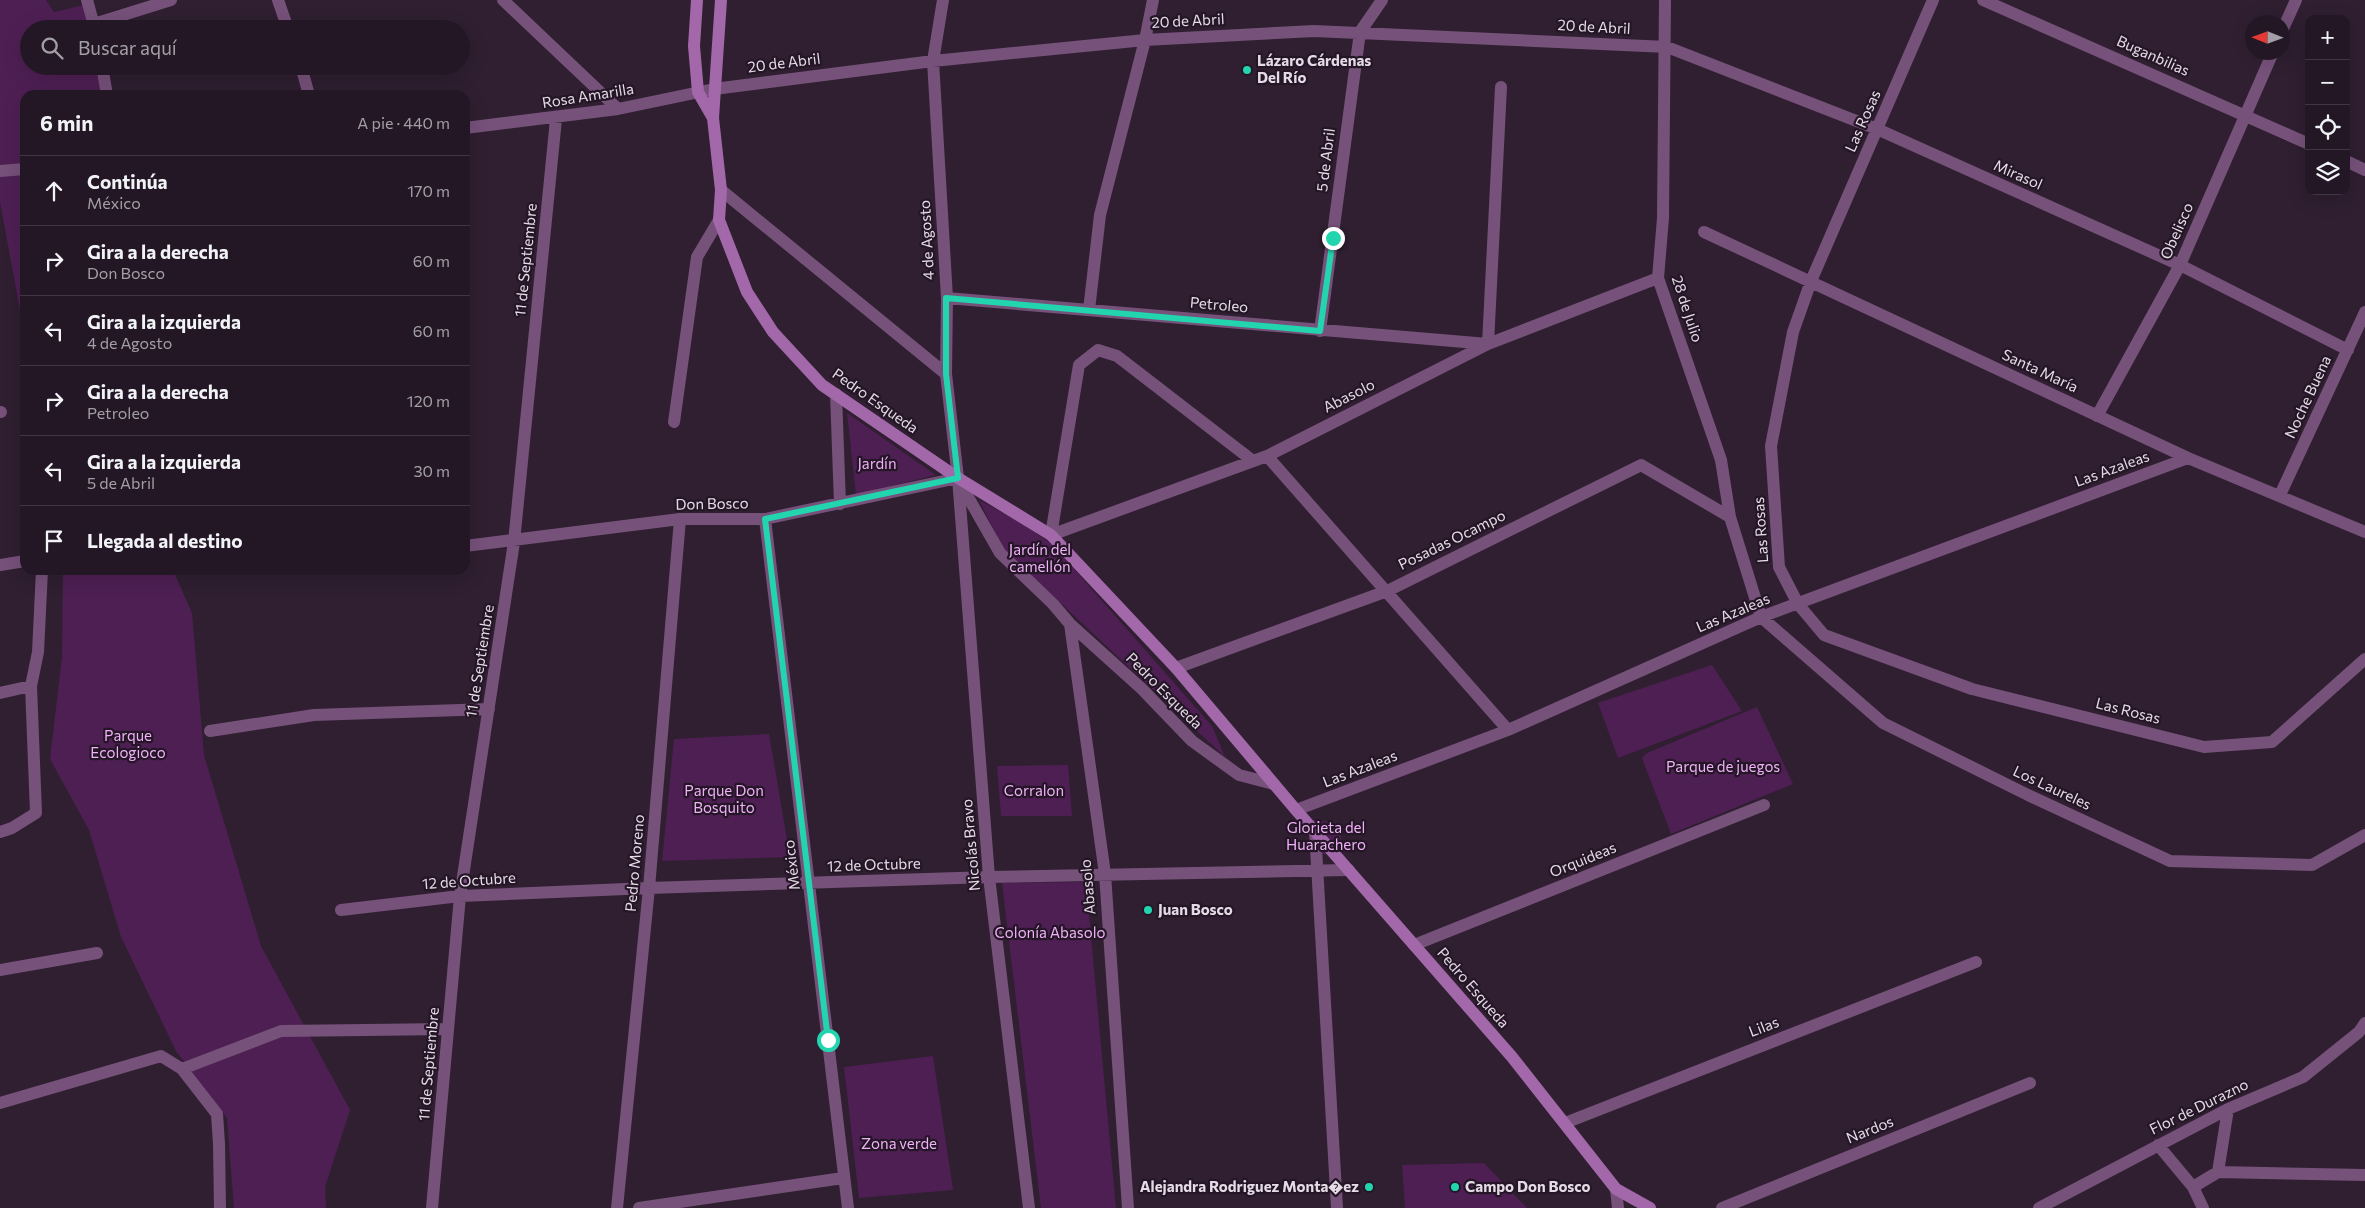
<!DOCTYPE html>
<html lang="es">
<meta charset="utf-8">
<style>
:root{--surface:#231725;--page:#2f2432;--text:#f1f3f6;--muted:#a39fa7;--line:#403642}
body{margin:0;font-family:Commissioner,sans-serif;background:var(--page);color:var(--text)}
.controls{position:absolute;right:15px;top:15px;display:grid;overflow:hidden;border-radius:10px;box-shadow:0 5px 20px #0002}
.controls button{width:45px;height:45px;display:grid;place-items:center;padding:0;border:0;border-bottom:1px solid var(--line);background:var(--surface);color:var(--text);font:25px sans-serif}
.compass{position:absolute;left:2245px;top:15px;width:45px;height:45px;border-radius:50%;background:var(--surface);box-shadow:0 5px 20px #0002;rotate:271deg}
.stop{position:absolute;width:15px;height:15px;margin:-11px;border:4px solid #22d5af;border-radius:50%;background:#fff}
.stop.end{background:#22d5af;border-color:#fff;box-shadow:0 1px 5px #0008}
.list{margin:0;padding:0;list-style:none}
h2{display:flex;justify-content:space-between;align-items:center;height:65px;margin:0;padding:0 20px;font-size:21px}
h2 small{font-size:16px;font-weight:400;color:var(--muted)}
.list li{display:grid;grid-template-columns:32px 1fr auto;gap:15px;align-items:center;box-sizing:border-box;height:70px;padding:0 20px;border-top:1px solid var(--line)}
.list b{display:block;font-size:19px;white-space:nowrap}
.list p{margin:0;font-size:16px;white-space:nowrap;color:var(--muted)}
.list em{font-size:16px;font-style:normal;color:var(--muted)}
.icon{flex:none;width:28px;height:28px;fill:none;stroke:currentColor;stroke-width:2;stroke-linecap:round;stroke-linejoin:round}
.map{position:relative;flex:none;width:2365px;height:1208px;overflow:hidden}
.search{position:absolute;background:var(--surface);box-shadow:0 5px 20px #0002;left:20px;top:20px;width:450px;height:55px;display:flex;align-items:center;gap:12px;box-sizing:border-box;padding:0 18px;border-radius:28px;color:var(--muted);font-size:19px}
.panel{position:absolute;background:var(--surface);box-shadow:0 5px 20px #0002;left:20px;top:90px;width:450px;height:485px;border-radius:15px}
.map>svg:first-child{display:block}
.green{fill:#4e1f53}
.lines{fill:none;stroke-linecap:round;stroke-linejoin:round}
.street{stroke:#76517a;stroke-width:12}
.secondary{stroke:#a368aa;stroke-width:12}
.route{stroke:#22d5af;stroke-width:6}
.poi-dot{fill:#22d5af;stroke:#251627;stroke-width:2}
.labels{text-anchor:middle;stroke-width:4.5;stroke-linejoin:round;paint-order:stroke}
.street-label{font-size:15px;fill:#e5dbe6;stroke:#251627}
.poi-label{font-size:15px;font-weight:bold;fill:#e5dbe6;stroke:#251627;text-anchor:start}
.park-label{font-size:15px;fill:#f0b2f7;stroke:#251627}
</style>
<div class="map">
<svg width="2365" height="1208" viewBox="0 0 2365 1208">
<rect width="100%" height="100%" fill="#2f1f31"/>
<path class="green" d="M0 0H46L54 12 88 4 94 29H29V66H103L109 95H25V337L0 202Z
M847 413 936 475 856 495Z
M979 500 1020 522 1053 545 1212 726 1225 757 1004 550Z
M63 570H173L192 613 204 755 261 946 350 1110 325 1187 326 1208H234L227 1118 176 1051 121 937 89 830 50 759 62 657Z
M1712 665 1742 711 1618 758 1598 703Z
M1757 707 1793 784 1671 834 1642 758 1647 753Z
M769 734 790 857 662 861 674 739Z
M1068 765 1072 816H1001L997 766Z
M1310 820 1340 823 1342 855 1321 854Z
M1086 882 1116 1208H1041L1002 883Z
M933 1056 953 1190 859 1198 844 1067Z
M1484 1163 1527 1208H1405L1402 1165Z"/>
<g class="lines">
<path class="street" d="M87 0 95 29
M278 0 288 29
M503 0 618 109
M943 0 933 61 947 298 946 374 958 478 989 877 1029 1208
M1665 0 1663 218 1658 278 1721 460 1730 517 1761 617 1883 723 2028 795 2170 861 2312 865 2365 835
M1933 0 1811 281 1793 332 1771 446 1779 567 1798 604 1824 635 1972 689 2204 747 2272 742 2365 659
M1983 0 2309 144
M94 24 171 0
M2282 31 2296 0
M102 66 107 95
M301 66 309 95
M465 128 618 109 714 89 933 61 1145 40 1314 31 1667 47 1877 129 2180 265 2348 350
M2346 161 2365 170
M0 171 25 169
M721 190 946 374
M1704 232 2188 458 2365 532
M947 298 1488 344 1501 87
M1089 310 1100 215 1145 40 1153 0
M1320 331 1360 32 1382 0
M836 394 840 504
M0 412H1
M2097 416 2180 265 2273 52
M674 422 697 257 719 220
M1267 456 1508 730
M1253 461 1117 356 1098 350 1079 365 1051 535 1267 456 1488 344 1658 278
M960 483 1000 553 1053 604 1070 624 1142 689 1192 741 1239 775 1274 784
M2280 495 2365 312
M765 519 848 1208
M465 546 680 519H765L958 478
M0 565 25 561
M1070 624 1105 874 1128 1208
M1176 668 1387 591 1641 465 1730 517
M0 693 31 686
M210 731 314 715 489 709
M1296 810 1508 730 1761 617 2188 458
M1315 831 1337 1208
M0 832 12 828 36 813 31 686 38 652 42 570
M341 910 460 896 649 888 989 877 1349 870
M1414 945 1764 805
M0 970 97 953
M182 1069 281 1031 448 1029
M0 1103 161 1056 182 1069 217 1114 219 1144 220 1208
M2228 1109 2218 1172 2365 1175
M1565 1123 1976 962
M2158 1145 2193 1187 2203 1208
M2193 1187 2218 1172
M1616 1189 1618 1208
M432 1208 460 896 514 542 556 119
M617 1208 649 888 680 519
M639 1208 843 1178
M1722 1208 2030 1083
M2039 1208 2228 1109 2303 1077 2359 1032 2365 1023"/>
<path class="secondary" d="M697 0 694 46 698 92 713 118
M721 0 713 118 721 190 719 220 747 292 773 332 822 385 958 478 1051 535 1176 668 1296 810 1512 1057 1616 1189 1650 1208"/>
</g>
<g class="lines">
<path class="route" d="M828 1040 765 519 958 478 946 374V298L1320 331 1333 238"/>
</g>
<g class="poi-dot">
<circle cx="1247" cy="70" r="5"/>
<circle cx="1148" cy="910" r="5"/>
<circle cx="1369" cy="1187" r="5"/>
<circle cx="1455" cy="1187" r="5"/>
</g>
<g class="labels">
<g class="street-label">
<text transform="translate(1188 21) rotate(-3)" y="5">20 de Abril</text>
<text transform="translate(1594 27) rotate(3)" y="5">20 de Abril</text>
<text transform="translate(2153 56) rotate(24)" y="5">Buganbilias</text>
<text transform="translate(784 63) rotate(-7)" y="5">20 de Abril</text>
<text transform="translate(588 96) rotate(-9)" y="5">Rosa Amarilla</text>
<text transform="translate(1863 121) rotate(-66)" y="5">Las Rosas</text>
<text transform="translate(1326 160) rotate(-83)" y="5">5 de Abril</text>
<text transform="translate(2018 175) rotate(24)" y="5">Mirasol</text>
<text transform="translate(2177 231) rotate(-66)" y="5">Obelisco</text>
<text transform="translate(927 240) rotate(-93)" y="5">4 de Agosto</text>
<text transform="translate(526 260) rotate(-84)" y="5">11 de Septiembre</text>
<text transform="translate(1219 305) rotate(5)" y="5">Petroleo</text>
<text transform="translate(1687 309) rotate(72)" y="5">28 de Julio</text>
<text transform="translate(2040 371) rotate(25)" y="5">Santa María</text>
<text transform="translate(1349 396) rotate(-27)" y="5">Abasolo</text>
<text transform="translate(2308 397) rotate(-65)" y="5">Noche Buena</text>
<text transform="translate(875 401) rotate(35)" y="5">Pedro Esqueda</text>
<text transform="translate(2112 469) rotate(-20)" y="5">Las Azaleas</text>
<text transform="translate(712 504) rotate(-1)" y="5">Don Bosco</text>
<text transform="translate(1761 530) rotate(-94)" y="5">Las Rosas</text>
<text transform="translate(1452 540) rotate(-26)" y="5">Posadas Ocampo</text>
<text transform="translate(1733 613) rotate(-23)" y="5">Las Azaleas</text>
<text transform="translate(480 661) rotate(-81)" y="5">11 de Septiembre</text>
<text transform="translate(1164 691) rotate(45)" y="5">Pedro Esqueda</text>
<text transform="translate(2128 711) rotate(14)" y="5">Las Rosas</text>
<text transform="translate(1360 769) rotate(-21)" y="5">Las Azaleas</text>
<text transform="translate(2052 788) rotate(25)" y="5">Los Laureles</text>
<text transform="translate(971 845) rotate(-95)" y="5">Nicolás Bravo</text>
<text transform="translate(1583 860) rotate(-22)" y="5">Orquideas</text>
<text transform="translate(635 863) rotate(-85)" y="5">Pedro Moreno</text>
<text transform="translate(792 865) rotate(-97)" y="5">México</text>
<text transform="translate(874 865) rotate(-2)" y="5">12 de Octubre</text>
<text transform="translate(469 881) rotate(-4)" y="5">12 de Octubre</text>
<text transform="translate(1088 887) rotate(-95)" y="5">Abasolo</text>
<text transform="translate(1473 988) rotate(49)" y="5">Pedro Esqueda</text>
<text transform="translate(1764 1027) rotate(-21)" y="5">Lilas</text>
<text transform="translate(429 1064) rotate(-85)" y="5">11 de Septiembre</text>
<text transform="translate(2199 1107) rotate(-26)" y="5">Flor de Durazno</text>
<text transform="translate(1870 1130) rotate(-22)" y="5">Nardos</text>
</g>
<g class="poi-label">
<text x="1257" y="66">Lázaro Cárdenas<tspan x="1257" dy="17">Del Río</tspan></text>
<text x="1158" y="915">Juan Bosco</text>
<text x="1359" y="1192" text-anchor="end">Alejandra Rodriguez Monta�ez</text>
<text x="1465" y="1192">Campo Don Bosco</text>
</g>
<g class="park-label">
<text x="877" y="469">Jardín</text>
<text x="1040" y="555">Jardín del<tspan x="1040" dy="17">camellón</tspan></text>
<text x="128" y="741">Parque<tspan x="128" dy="17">Ecologioco</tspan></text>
<text x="1723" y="772">Parque de juegos</text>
<text x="724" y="796">Parque Don<tspan x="724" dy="17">Bosquito</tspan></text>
<text x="1034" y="796">Corralon</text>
<text x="1326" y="833">Glorieta del<tspan x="1326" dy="17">Huarachero</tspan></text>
<text x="1050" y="938">Colonía Abasolo</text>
<text x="899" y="1149">Zona verde</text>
</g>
</g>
</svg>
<div class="controls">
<button>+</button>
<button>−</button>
<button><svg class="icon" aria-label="locate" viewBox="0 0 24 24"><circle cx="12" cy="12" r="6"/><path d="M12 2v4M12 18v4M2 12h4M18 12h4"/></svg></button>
<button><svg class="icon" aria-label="layers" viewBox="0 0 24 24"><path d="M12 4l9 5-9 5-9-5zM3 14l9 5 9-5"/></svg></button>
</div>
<svg class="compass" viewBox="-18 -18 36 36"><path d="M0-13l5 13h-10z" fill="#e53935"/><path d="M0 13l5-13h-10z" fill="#a39fa7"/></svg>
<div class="stop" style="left:828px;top:1040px"></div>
<div class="stop end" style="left:1333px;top:238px"></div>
<div class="search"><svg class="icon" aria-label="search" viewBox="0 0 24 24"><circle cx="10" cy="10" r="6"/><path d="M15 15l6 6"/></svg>Buscar aquí</div>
<section class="panel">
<h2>6 min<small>A pie · 440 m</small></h2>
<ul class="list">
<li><svg class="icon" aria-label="ahead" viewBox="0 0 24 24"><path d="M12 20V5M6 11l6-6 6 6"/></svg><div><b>Continúa</b><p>México</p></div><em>170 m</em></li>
<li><svg class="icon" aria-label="right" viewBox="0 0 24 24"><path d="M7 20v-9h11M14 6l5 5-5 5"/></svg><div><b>Gira a la derecha</b><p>Don Bosco</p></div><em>60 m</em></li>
<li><svg class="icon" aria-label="left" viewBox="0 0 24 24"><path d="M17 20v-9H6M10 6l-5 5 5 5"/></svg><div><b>Gira a la izquierda</b><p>4 de Agosto</p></div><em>60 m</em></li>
<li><svg class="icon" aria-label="right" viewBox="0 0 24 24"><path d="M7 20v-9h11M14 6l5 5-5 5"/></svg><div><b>Gira a la derecha</b><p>Petroleo</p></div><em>120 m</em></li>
<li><svg class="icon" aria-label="left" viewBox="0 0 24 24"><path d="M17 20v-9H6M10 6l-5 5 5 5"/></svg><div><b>Gira a la izquierda</b><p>5 de Abril</p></div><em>30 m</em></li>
<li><svg class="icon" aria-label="arrive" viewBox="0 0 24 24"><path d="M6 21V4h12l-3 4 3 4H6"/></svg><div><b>Llegada al destino</b></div></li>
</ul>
</section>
</div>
